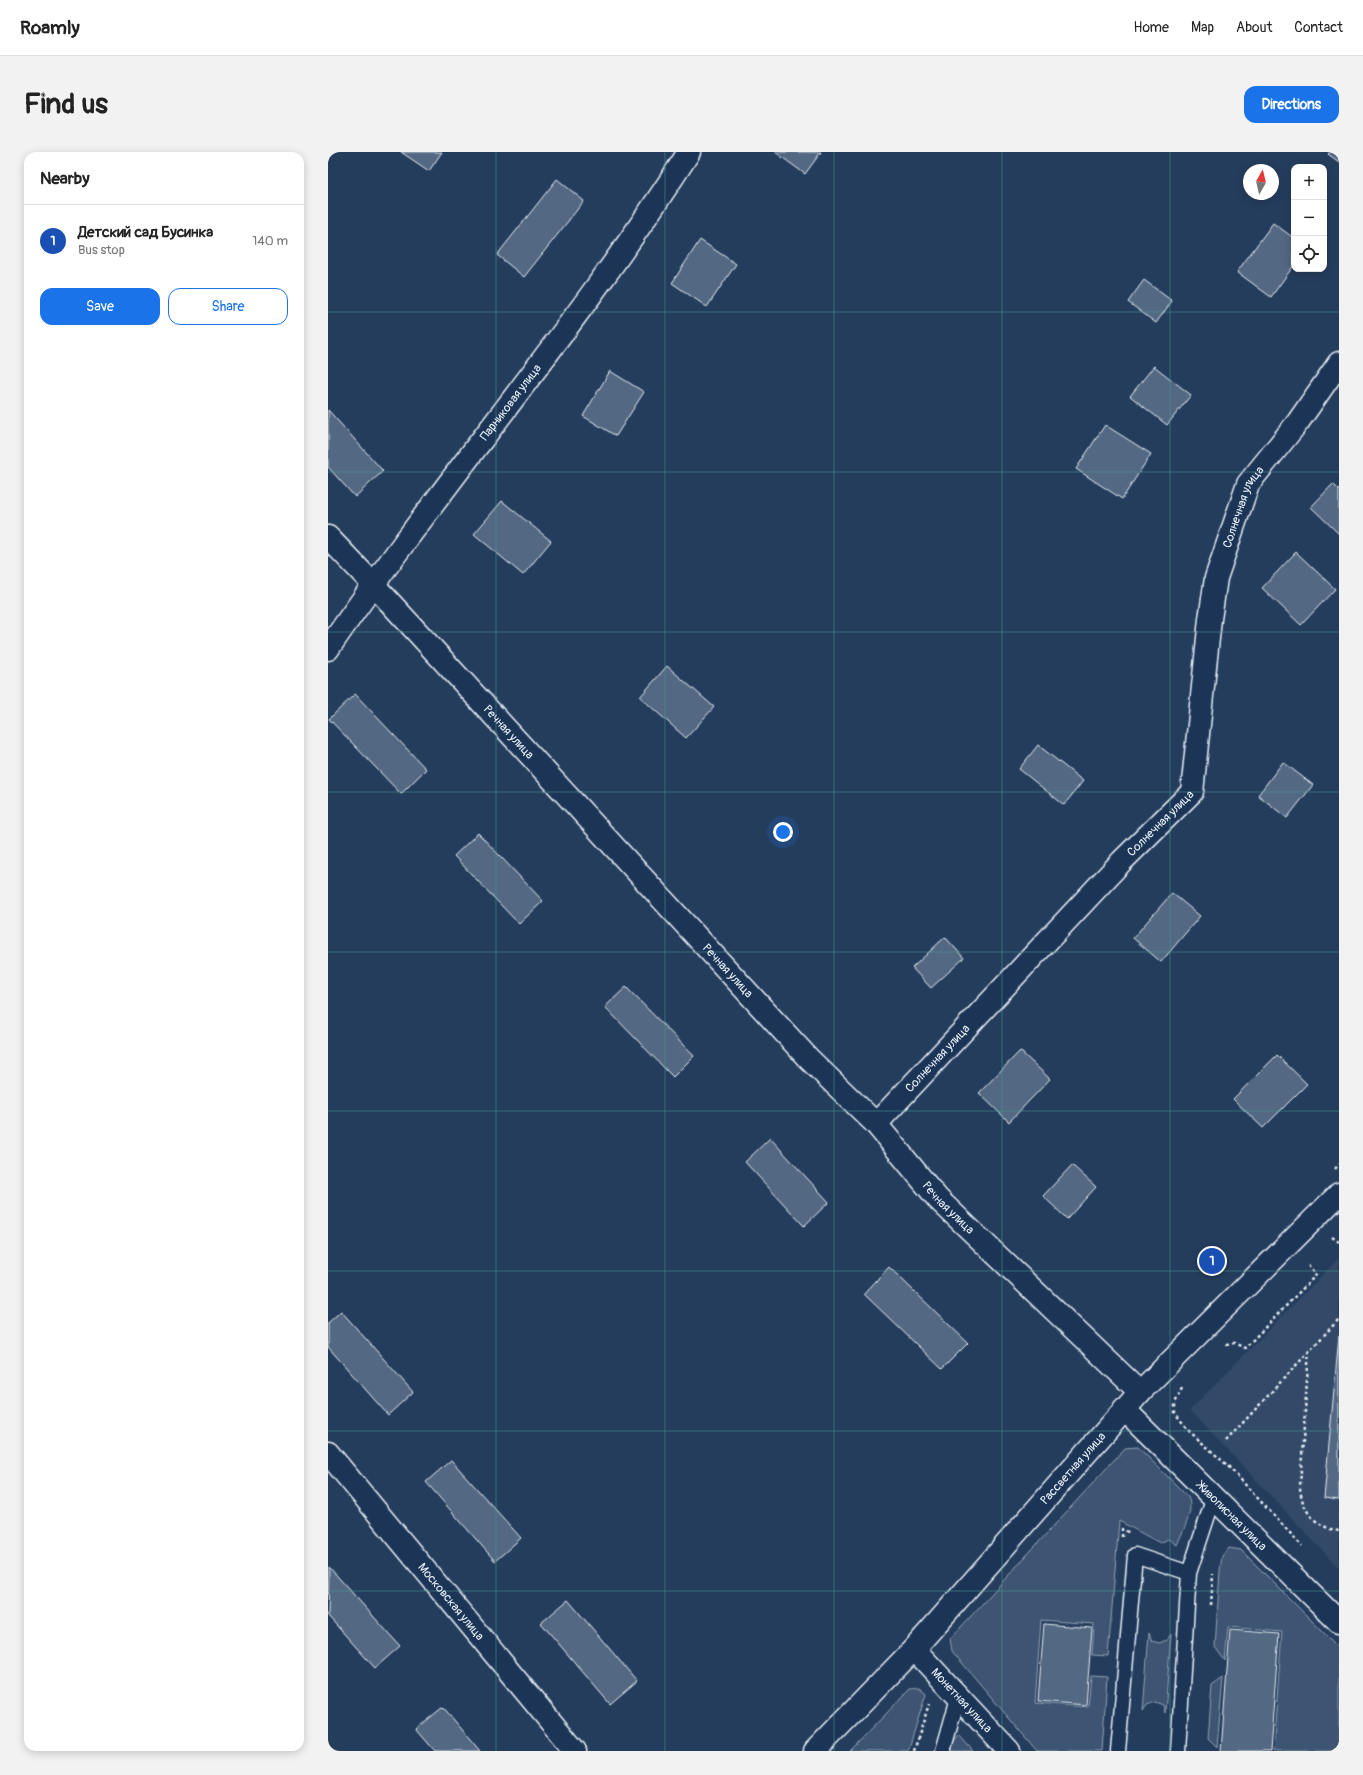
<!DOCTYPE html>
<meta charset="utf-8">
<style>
:root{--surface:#fff;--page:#f2f2f2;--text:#222;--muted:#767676;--line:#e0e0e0;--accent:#1a73e8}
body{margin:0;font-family:Pangolin,sans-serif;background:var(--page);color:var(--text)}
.controls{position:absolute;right:12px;top:12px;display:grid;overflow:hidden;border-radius:8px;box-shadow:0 2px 10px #0003}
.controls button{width:36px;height:36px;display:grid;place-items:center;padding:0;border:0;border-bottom:1px solid var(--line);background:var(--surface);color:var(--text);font:20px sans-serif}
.compass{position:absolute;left:915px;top:12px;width:36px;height:36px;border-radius:50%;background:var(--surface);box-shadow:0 2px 10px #0003;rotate:8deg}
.you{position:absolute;left:455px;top:680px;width:14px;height:14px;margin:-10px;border:3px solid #fff;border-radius:50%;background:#1a73e8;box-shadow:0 0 0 6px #1a73e833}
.badge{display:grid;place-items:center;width:26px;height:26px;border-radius:50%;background:var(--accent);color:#fff;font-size:13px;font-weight:700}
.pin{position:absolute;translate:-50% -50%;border:2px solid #fff;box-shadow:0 1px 4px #0006}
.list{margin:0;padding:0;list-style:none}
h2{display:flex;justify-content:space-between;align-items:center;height:52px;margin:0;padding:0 16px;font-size:17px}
h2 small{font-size:13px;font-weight:400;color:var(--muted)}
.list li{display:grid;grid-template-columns:26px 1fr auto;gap:12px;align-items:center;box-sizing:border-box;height:72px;padding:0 16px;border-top:1px solid var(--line)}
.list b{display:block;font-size:15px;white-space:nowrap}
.list p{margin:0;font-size:13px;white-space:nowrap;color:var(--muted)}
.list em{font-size:13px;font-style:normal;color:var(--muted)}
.actions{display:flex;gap:8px;padding:12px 16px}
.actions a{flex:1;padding:9px 0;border:1px solid var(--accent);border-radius:12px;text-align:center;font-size:14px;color:var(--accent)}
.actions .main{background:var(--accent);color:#fff}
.icon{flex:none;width:22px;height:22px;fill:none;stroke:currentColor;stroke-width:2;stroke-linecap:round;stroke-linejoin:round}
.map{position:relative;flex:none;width:1011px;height:1599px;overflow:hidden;border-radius:12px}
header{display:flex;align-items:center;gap:24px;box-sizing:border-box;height:56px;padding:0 20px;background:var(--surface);border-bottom:1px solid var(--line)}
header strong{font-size:19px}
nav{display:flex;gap:22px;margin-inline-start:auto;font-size:14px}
.intro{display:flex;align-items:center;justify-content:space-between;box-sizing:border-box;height:96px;padding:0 24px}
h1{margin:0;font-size:28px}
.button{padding:10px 18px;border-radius:12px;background:var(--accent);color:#fff;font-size:14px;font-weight:700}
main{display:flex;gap:24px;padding:0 24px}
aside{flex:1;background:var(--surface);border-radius:12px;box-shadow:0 2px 10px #0003}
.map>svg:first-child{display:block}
.built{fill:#334a68}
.green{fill:#3e5472;stroke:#93a2b5}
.building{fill:#536782;stroke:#e8f1f8}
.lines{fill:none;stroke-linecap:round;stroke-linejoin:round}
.lane-casing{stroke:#e8f1f8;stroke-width:17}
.street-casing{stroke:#e8f1f8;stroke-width:25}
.secondary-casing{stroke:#e8f1f8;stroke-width:25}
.path{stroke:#e8f1f8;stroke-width:2.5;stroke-dasharray:3 3;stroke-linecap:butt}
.lane{stroke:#1d3557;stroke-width:14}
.street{stroke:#1d3557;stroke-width:22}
.secondary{stroke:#1d3557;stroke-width:22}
.grid{fill:none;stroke:#459590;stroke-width:1;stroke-opacity:0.55}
.labels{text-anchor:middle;stroke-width:4;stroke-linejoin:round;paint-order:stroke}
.street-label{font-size:12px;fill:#e8f1f8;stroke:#1d3557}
</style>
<header>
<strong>Roamly</strong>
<nav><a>Home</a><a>Map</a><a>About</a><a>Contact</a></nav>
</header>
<div class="intro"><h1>Find us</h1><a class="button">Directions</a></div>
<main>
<aside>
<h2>Nearby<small></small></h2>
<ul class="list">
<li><span class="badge" style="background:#1a4fb4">1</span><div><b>Детский сад Бусинка</b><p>Bus stop</p></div><em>140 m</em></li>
</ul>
<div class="actions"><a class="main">Save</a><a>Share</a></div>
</aside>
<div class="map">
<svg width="1011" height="1599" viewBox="0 0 1011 1599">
<rect width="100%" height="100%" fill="#253d5d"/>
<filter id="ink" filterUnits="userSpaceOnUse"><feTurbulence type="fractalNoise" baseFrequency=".025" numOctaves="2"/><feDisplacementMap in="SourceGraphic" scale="8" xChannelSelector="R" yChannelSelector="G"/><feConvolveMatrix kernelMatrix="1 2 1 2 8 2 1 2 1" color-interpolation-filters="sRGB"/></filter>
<g filter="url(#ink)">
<path class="built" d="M1011 1106V1416L862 1258Z"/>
<path class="green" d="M810 1295 860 1345C867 1359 854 1380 849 1393L840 1387 832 1391 791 1369 780 1504 764 1503 766 1472 713 1468 707 1551 760 1555 763 1524 779 1525 774 1599H709L624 1499 622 1487 797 1296Z
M901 1396 913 1398 1011 1496V1599H945L954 1480 900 1475 897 1509 887 1495 892 1419 894 1404Z
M821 1481 824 1489 831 1491 839 1488 843 1482 837 1561 835 1553 827 1550 819 1553 815 1559Z
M895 1526 889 1595 880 1586 884 1534Z
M591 1536 598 1542 580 1599H522L582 1537Z
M631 1583 645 1599H624V1591Z"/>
<path class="building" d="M73 0H114L101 19Z
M447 0H493L477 22Z
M1002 0H1011V10L1000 2Z
M229 27 256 49 196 125 169 103Z
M945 71 966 86V113L943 145 909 120Z
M372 88 408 112 379 155 344 131Z
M816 128 844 149 828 171 800 150Z
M826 214 863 243 839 273 802 244Z
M282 219 316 240 288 284 255 264Z
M0 258 55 319 27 345 0 315Z
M777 273 823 302 794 347 748 317Z
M1005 332 1011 338V382L983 355Z
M174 349 223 389 195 423 146 382Z
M968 400 1007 437 973 473 934 436Z
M339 514 386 555 358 586 312 545Z
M27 542 98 617 73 642 1 567Z
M710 593 755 629 736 653 691 617Z
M955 610 985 633 959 666 930 643Z
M150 681 215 749 191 772 126 704Z
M844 741 872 764 833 810 805 786Z
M617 785 636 806 603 836 584 816Z
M298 835 366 904 345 925 277 855Z
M692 899 722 927 681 970 651 941Z
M949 903 979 932 935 976 905 947Z
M442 986 501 1050 476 1074 417 1010Z
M744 1013 768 1035 739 1067 715 1044Z
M561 1115 640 1191 614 1217 536 1142Z
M13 1159 85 1240 60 1263 0 1195V1171Z
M1011 1184V1348L996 1346Z
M123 1308 193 1386 167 1409 98 1330Z
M1 1415 72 1494 47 1516 0 1464Z
M240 1448 309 1529 282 1552 213 1471Z
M716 1472 764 1476 758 1553 710 1549Z
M902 1478 951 1482 942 1599H893Z
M115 1555 152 1599H107L88 1577Z"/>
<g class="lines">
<g class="lane-casing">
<path id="lane" d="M615 1599 630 1546
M790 1599 807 1403 861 1421
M850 1599 861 1421 886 1345"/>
</g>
<g class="street-casing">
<g id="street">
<path id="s1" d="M0 385 45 432 480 906 548 972 610 1047 812 1240"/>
<path id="s2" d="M0 497C116 328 251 173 361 0"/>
<path id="s3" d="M548 972 794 709 864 640 882 467 888 426 920 332 970 270 1011 211"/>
<path id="s4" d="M796 1257 1011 1470"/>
<path id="s5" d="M586 1497 681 1599"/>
<path id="s6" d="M487 1599 586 1497 812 1240 1011 1042"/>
</g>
</g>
<g class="secondary-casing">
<g id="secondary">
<path id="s7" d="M0 1301 247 1599"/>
</g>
</g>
<path class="path" d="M1007 1017 1011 1012
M1004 1085 1011 1090
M898 1192 906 1191 917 1196 988 1123 981 1114 980 1110
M981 1198 972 1334C973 1358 987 1375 1011 1379
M854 1236 847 1251V1261L861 1279 899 1313 974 1394
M898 1289 1011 1167
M794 1385V1377L802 1381
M883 1453 885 1422
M586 1599 601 1552"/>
<use href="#lane" class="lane"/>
<use href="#street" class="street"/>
<use href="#secondary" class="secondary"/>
</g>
</g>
<path class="grid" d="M168 0V1599M337 0V1599M506 0V1599M674 0V1599M842 0V1599M0 160H1011M0 320H1011M0 480H1011M0 640H1011M0 800H1011M0 959H1011M0 1119H1011M0 1279H1011M0 1439H1011"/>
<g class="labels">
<g class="street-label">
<text dy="4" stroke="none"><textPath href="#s2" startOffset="307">Парниковая улица</textPath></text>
<text dy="4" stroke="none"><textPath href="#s3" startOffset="750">Солнечная улица</textPath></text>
<text dy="4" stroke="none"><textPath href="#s1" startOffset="266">Речная улица</textPath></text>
<text dy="4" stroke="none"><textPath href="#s3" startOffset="414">Солнечная улица</textPath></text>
<text dy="4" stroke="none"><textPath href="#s1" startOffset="590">Речная улица</textPath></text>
<text dy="4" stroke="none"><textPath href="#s3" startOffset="90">Солнечная улица</textPath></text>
<text dy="4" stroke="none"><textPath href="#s1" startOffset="914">Речная улица</textPath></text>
<text dy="4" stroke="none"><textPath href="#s6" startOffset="383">Рассветная улица</textPath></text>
<text dy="4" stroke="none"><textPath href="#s4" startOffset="152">Живописная улица</textPath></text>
<text dy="4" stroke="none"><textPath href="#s7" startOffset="193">Московская улица</textPath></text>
<text dy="4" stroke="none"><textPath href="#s5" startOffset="70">Монетная улица</textPath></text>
</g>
</g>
</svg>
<div class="controls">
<button>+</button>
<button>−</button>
<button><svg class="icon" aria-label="locate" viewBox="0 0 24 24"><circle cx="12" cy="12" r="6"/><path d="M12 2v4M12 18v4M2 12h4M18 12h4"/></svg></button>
</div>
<svg class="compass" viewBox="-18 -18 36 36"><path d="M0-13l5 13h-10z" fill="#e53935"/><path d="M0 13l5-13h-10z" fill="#767676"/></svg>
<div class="you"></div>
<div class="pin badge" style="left:884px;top:1109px;background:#1a4fb4">1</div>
</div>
</main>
